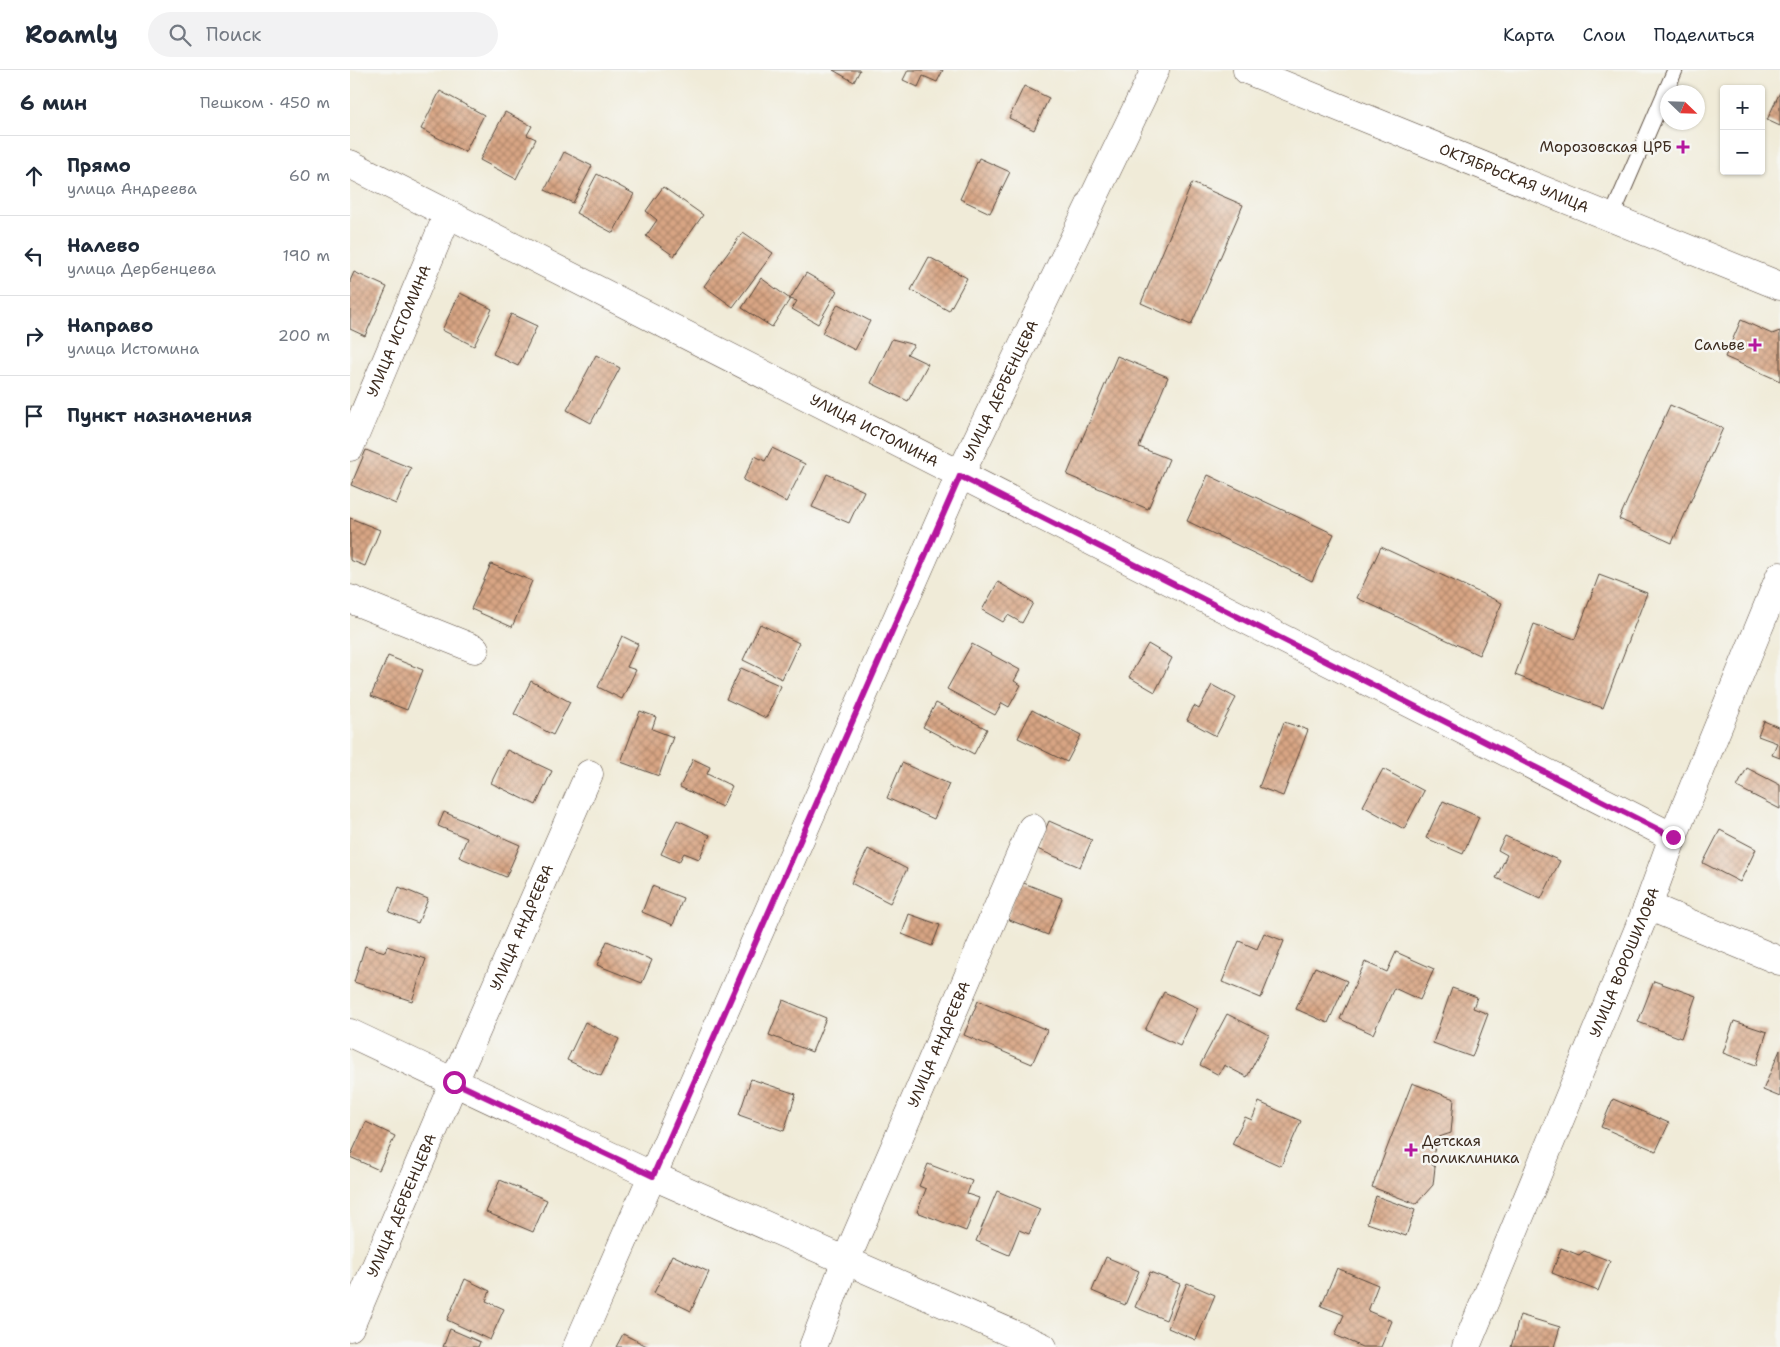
<!DOCTYPE html>
<html lang="ru">
<meta charset="utf-8">
<style>
:root{--surface:#fff;--page:#f2f2f3;--text:#1f2937;--muted:#747a83;--line:#e0e1e3}
body{margin:0;font-family:"Shantell Sans",sans-serif;background:var(--page);color:var(--text)}
.controls{position:absolute;right:15px;top:15px;display:grid;overflow:hidden;border-radius:5px;box-shadow:0 1px 4px #0004}
.controls button{width:45px;height:45px;display:grid;place-items:center;padding:0;border:0;border-bottom:1px solid var(--line);background:var(--surface);color:var(--text);font:25px sans-serif}
.compass{position:absolute;left:1310px;top:15px;width:45px;height:45px;border-radius:50%;background:var(--surface);box-shadow:0 1px 4px #0004;rotate:113deg}
.stop{position:absolute;width:15px;height:15px;margin:-11px;border:4px solid #b5179e;border-radius:50%;background:#fff}
.stop.end{background:#b5179e;border-color:#fff;box-shadow:0 1px 5px #0008}
.list{margin:0;padding:0;list-style:none}
h2{display:flex;justify-content:space-between;align-items:center;height:65px;margin:0;padding:0 20px;font-size:21px}
h2 small{font-size:16px;font-weight:400;color:var(--muted)}
.list li{display:grid;grid-template-columns:32px 1fr auto;gap:15px;align-items:center;box-sizing:border-box;height:80px;padding:0 20px;border-top:1px solid var(--line)}
.list b{display:block;font-size:19px;white-space:nowrap}
.list p{margin:0;font-size:16px;white-space:nowrap;color:var(--muted)}
.list em{font-size:16px;font-style:normal;color:var(--muted)}
.icon{flex:none;width:28px;height:28px;fill:none;stroke:currentColor;stroke-width:2;stroke-linecap:round;stroke-linejoin:round}
.map{position:relative;flex:none;width:1430px;height:1277px;overflow:hidden}
header{display:flex;align-items:center;gap:30px;box-sizing:border-box;height:70px;padding:0 25px;background:var(--surface);border-bottom:1px solid var(--line)}
header strong{font-size:24px}
nav{display:flex;gap:28px;margin-inline-start:auto;font-size:18px}
.search{width:350px;height:45px;background:var(--page);display:flex;align-items:center;gap:12px;box-sizing:border-box;padding:0 18px;border-radius:28px;color:var(--muted);font-size:19px}
main{display:flex}
aside{flex:1;background:var(--surface)}
.map>svg:first-child{display:block}
.building{fill:url(#building-cross-hatch)}
.lines{fill:none;stroke-linecap:round;stroke-linejoin:round}
.service-casing{stroke:#56473a;stroke-width:17}
.minor-casing{stroke:#56473a;stroke-width:29}
.secondary-casing{stroke:#56473a;stroke-width:29}
.service{stroke:#fff;stroke-width:15}
.minor{stroke:#fff;stroke-width:28}
.secondary{stroke:#fff;stroke-width:28}
.route{stroke:#b5179e;stroke-width:6}
.poi-dot{fill:#b5179e;stroke:#f6f6f2;stroke-width:2}
.labels{text-anchor:middle;stroke-width:5;stroke-linejoin:round;paint-order:stroke}
.poi-label{font-size:15px;fill:#3b2a1e;stroke:#f6f6f2;text-anchor:end}
.street-label{font-size:15px;fill:#3b2a1e;stroke:#f6f6f2}
</style>
<header>
<strong>Roamly</strong>
<div class="search"><svg class="icon" aria-label="search" viewBox="0 0 24 24"><circle cx="10" cy="10" r="6"/><path d="M15 15l6 6"/></svg>Поиск</div>
<nav><a>Карта</a><a>Слои</a><a>Поделиться</a></nav>
</header>
<main>
<aside>
<h2>6 мин<small>Пешком · 450 m</small></h2>
<ul class="list">
<li><svg class="icon" aria-label="ahead" viewBox="0 0 24 24"><path d="M12 20V5M6 11l6-6 6 6"/></svg><div><b>Прямо</b><p>улица Андреева</p></div><em>60 m</em></li>
<li><svg class="icon" aria-label="left" viewBox="0 0 24 24"><path d="M17 20v-9H6M10 6l-5 5 5 5"/></svg><div><b>Налево</b><p>улица Дербенцева</p></div><em>190 m</em></li>
<li><svg class="icon" aria-label="right" viewBox="0 0 24 24"><path d="M7 20v-9h11M14 6l5 5-5 5"/></svg><div><b>Направо</b><p>улица Истомина</p></div><em>200 m</em></li>
<li><svg class="icon" aria-label="arrive" viewBox="0 0 24 24"><path d="M6 21V4h12l-3 4 3 4H6"/></svg><div><b>Пункт назначения</b></div></li>
</ul>
</aside>
<div class="map">
<svg width="1430" height="1277" viewBox="0 0 1430 1277">
<defs>
<pattern id="building-cross-hatch" width="8" height="8" patternUnits="userSpaceOnUse" patternTransform="scale(1.25)"><rect width="8" height="8" fill="#d8a584"/><path d="M0 0l8 8M0 8l8-8" fill="none" stroke="#b0876b"/></pattern>
</defs>
<rect width="100%" height="100%" fill="#f6f6f2"/>
<filter id="ink" filterUnits="userSpaceOnUse"><feTurbulence type="fractalNoise" baseFrequency=".02" numOctaves="2"/><feDisplacementMap in="SourceGraphic" scale="10" xChannelSelector="R" yChannelSelector="G"/><feConvolveMatrix kernelMatrix="1 2 1 2 8 2 1 2 1" color-interpolation-filters="sRGB"/></filter>
<filter id="wash" filterUnits="userSpaceOnUse"><feTurbulence type="fractalNoise" baseFrequency=".0096" numOctaves="4" result="noise"/><feDisplacementMap in="SourceGraphic" scale="20" xChannelSelector="R" yChannelSelector="G"/><feGaussianBlur stdDeviation="1.12" result="paint"/><feColorMatrix in="noise" values="0 0 0 0 0 0 0 0 0 0 0 0 0 0 0 0 0 1.4 0 .05"/><feComposite in="paint" operator="in"/></filter>
<g filter="url(#wash)">
<rect width="100%" height="100%" fill="#f0ebd8"/>
<g id="blocks">
<path class="building" d="M483 0H510L504 12Z
M558 0H593L587 12 573 6 568 17 553 10Z
M674 16 699 28 684 60 659 48Z
M90 21 134 45 115 82 71 59Z
M1430 22V56L1417 50Z
M155 42 182 56 177 65 186 69 166 109 130 90Z
M214 82 242 96 223 133 195 120Z
M629 88 660 102 640 143 610 129Z
M247 104 284 124 263 163 226 143Z
M842 113 893 135 841 255 791 233Z
M313 117 353 145 324 186 296 166 307 150 296 141Z
M393 162 423 183 383 237 354 216Z
M579 187 617 208 599 241 561 220Z
M4 202 37 217 15 266 0 259V211Z
M456 203 487 221 468 254 442 239 447 231 440 229Z
M411 208 440 229 422 257 392 238Z
M110 223 142 239 124 276 92 260Z
M488 234 520 251 505 280 472 263Z
M161 244 187 256 168 296 143 284Z
M1391 250 1422 264 1430 261V311L1375 287Z
M542 269 564 275 557 284 578 294 558 331 521 313Z
M246 285 270 298 241 353 217 340Z
M767 286 818 307 789 377 819 389 798 439 717 405Z
M1320 335 1373 358 1322 473 1269 449Z
M422 378 455 394 436 432 393 410 405 386 415 391Z
M16 380 61 398 46 434 1 415Z
M477 404 514 421 499 453 462 437Z
M858 405 984 464 962 511 837 451Z
M0 448 30 460 15 496 0 490Z
M1031 477 1152 533 1129 585 1007 528Z
M141 494 182 511 162 557 121 539Z
M1249 505 1297 523 1253 638 1165 605 1184 554 1225 569Z
M648 512 683 533 672 553 658 545 653 552 632 540Z
M410 554 449 573 432 609 393 590Z
M272 566 288 574 277 597 286 600 272 629 248 617Z
M622 574 670 600 664 611 671 615 659 637 652 633 645 645 597 619Z
M798 574 822 588 805 622 779 607Z
M38 586 73 600 57 640 21 626Z
M391 598 431 616 416 648 376 629Z
M181 611 220 632 203 665 164 644Z
M862 615 886 628 866 666 837 650 844 636 849 639Z
M586 633 637 659 624 684 573 657Z
M682 640 731 665 717 692 668 668Z
M290 641 306 647 302 659 323 667 309 706 271 692Z
M1414 651 1430 658V688L1422 685 1427 673 1408 666Z
M934 652 958 660 933 726 909 717Z
M157 680 202 701 186 735 141 713Z
M343 689 360 697 357 704 382 716 372 737 330 717Z
M552 693 599 714 584 749 537 728Z
M1397 698 1430 715V739L1387 717Z
M1033 699 1074 721 1054 759 1013 736Z
M1093 731 1129 747 1113 784 1076 768Z
M94 742 170 775 156 807 109 787 117 768 88 756Z
M327 750 360 765 349 789 334 783 329 792 311 784Z
M699 751 742 770 730 797 687 779Z
M1370 760 1406 779 1390 812 1353 793Z
M1155 766 1210 791 1191 829 1146 808 1157 785 1148 780Z
M518 779 557 799 540 833 501 813Z
M671 812 712 828 698 865 657 849Z
M302 816 333 828 323 855 292 842Z
M49 817 78 829 68 853 39 842Z
M559 844 590 855 582 876 552 864Z
M914 863 934 871 911 928 872 912 889 871 907 879Z
M257 871 302 890 292 913 247 895Z
M15 876 35 882 37 876 76 889 62 931 4 912Z
M1046 882 1084 899 1070 930 1044 918 1023 964 990 949 1015 892 1037 902Z
M965 897 997 911 978 953 946 939Z
M1304 911 1346 926 1331 968 1288 952Z
M1102 918 1127 927 1123 938 1138 944 1122 987 1083 973Z
M814 922 848 938 830 976 795 960Z
M433 930 476 948 462 982 419 965Z
M628 931 697 960 682 994 614 965Z
M877 944 919 965 897 1007 874 995 869 1005 850 995Z
M1384 951 1417 962 1406 995 1373 983Z
M235 952 269 969 251 1006 217 990Z
M1430 980V1027L1413 1020Z
M401 1009 446 1024 434 1061 389 1045Z
M1062 1013 1104 1029 1101 1063 1089 1067 1080 1093 1085 1097 1083 1115 1066 1134 1022 1117Z
M1263 1029 1319 1053 1306 1081 1251 1057Z
M909 1032 951 1051 931 1096 882 1074 895 1047 902 1050Z
M16 1052 45 1066 29 1100 0 1087Z
M578 1094 622 1111 617 1124 629 1128 616 1161 567 1142 576 1119 569 1116Z
M150 1110 197 1130 183 1162 136 1142Z
M647 1121 690 1139 679 1164 669 1160 659 1185 626 1171Z
M1026 1126 1065 1140 1056 1166 1017 1153Z
M1211 1178 1229 1185 1234 1181 1260 1191 1248 1221 1202 1203Z
M322 1185 359 1202 341 1241 304 1223Z
M756 1187 789 1201 775 1235 742 1221Z
M987 1198 1028 1215 1018 1241 1042 1251 1031 1277H1012L985 1265 994 1245 971 1236Z
M800 1202 830 1214 816 1250 785 1237Z
M115 1209 140 1221 136 1231 154 1239 140 1270 97 1250Z
M837 1213 865 1225 846 1270 818 1258Z
M1170 1245 1210 1257 1204 1277H1161Z
M100 1259 130 1272 128 1277H93Z
M273 1264 299 1277H266Z"/>
</g>
</g>
<g filter="url(#ink)">
<use href="#blocks" fill-opacity="0" stroke="#56473a" stroke-width="1"/>
<g class="lines">
<g class="service-casing">
<path id="service" d="M1261 148 1325 0"/>
</g>
<g class="minor-casing">
<g id="minor">
<path id="s1" d="M897 0 1430 216"/>
<path id="s2" d="M0 94 1323 767"/>
<path id="s3" d="M0 377 98 144"/>
<path d="M0 529 125 579"/>
<path d="M1298 836 1430 891"/>
<path d="M0 963 303 1106 693 1277"/>
<path id="s4" d="M0 1257 104 1012 239 704"/>
<path id="s5" d="M227 1277 610 405 805 0"/>
<path id="s6" d="M463 1277 496 1190 682 758"/>
</g>
</g>
<g class="secondary-casing">
<g id="secondary">
<path id="s7" d="M1116 1277 1298 836 1323 767 1430 506"/>
</g>
</g>
<use href="#service" class="service"/>
<use href="#minor" class="minor"/>
<use href="#secondary" class="secondary"/>
</g>
</g>
<g class="lines" filter="url(#ink)">
<path class="route" d="M104 1012 303 1106 610 406 1323 767"/>
</g>
<g class="poi-dot">
<path d="M1330.5 69.5h5v5h5v5h-5v5h-5v-5h-5v-5h5z"/>
<path d="M1402.5 267.5h5v5h5v5h-5v5h-5v-5h-5v-5h5z"/>
<path d="M1058.5 1072.5h5v5h5v5h-5v5h-5v-5h-5v-5h5z"/>
</g>
<g class="labels">
<g class="poi-label">
<text x="1322" y="82">Морозовская ЦРБ</text>
<text x="1395" y="280">Сальве</text>
<text x="1072" y="1076" text-anchor="start">Детская<tspan x="1072" dy="17">поликлиника</tspan></text>
</g>
<g class="street-label">
<text dy="5" stroke="none"><textPath href="#s1" startOffset="288">ОКТЯБРЬСКАЯ УЛИЦА</textPath></text>
<text dy="5" stroke="none"><textPath href="#s3" startOffset="126">УЛИЦА ИСТОМИНА</textPath></text>
<text dy="5" stroke="none"><textPath href="#s5" startOffset="1046">УЛИЦА ДЕРБЕНЦЕВА</textPath></text>
<text dy="5" stroke="none"><textPath href="#s2" startOffset="588">УЛИЦА ИСТОМИНА</textPath></text>
<text dy="5" stroke="none"><textPath href="#s4" startOffset="435">УЛИЦА АНДРЕЕВА</textPath></text>
<text dy="5" stroke="none"><textPath href="#s7" startOffset="416">УЛИЦА ВОРОШИЛОВА</textPath></text>
<text dy="5" stroke="none"><textPath href="#s6" startOffset="328">УЛИЦА АНДРЕЕВА</textPath></text>
<text dy="5" stroke="none"><textPath href="#s4" startOffset="132">УЛИЦА ДЕРБЕНЦЕВА</textPath></text>
</g>
</g>
</svg>
<div class="controls">
<button>+</button>
<button>−</button>
</div>
<svg class="compass" viewBox="-18 -18 36 36"><path d="M0-13l5 13h-10z" fill="#e53935"/><path d="M0 13l5-13h-10z" fill="#747a83"/></svg>
<div class="stop" style="left:104px;top:1012px"></div>
<div class="stop end" style="left:1323px;top:767px"></div>
</div>
</main>
